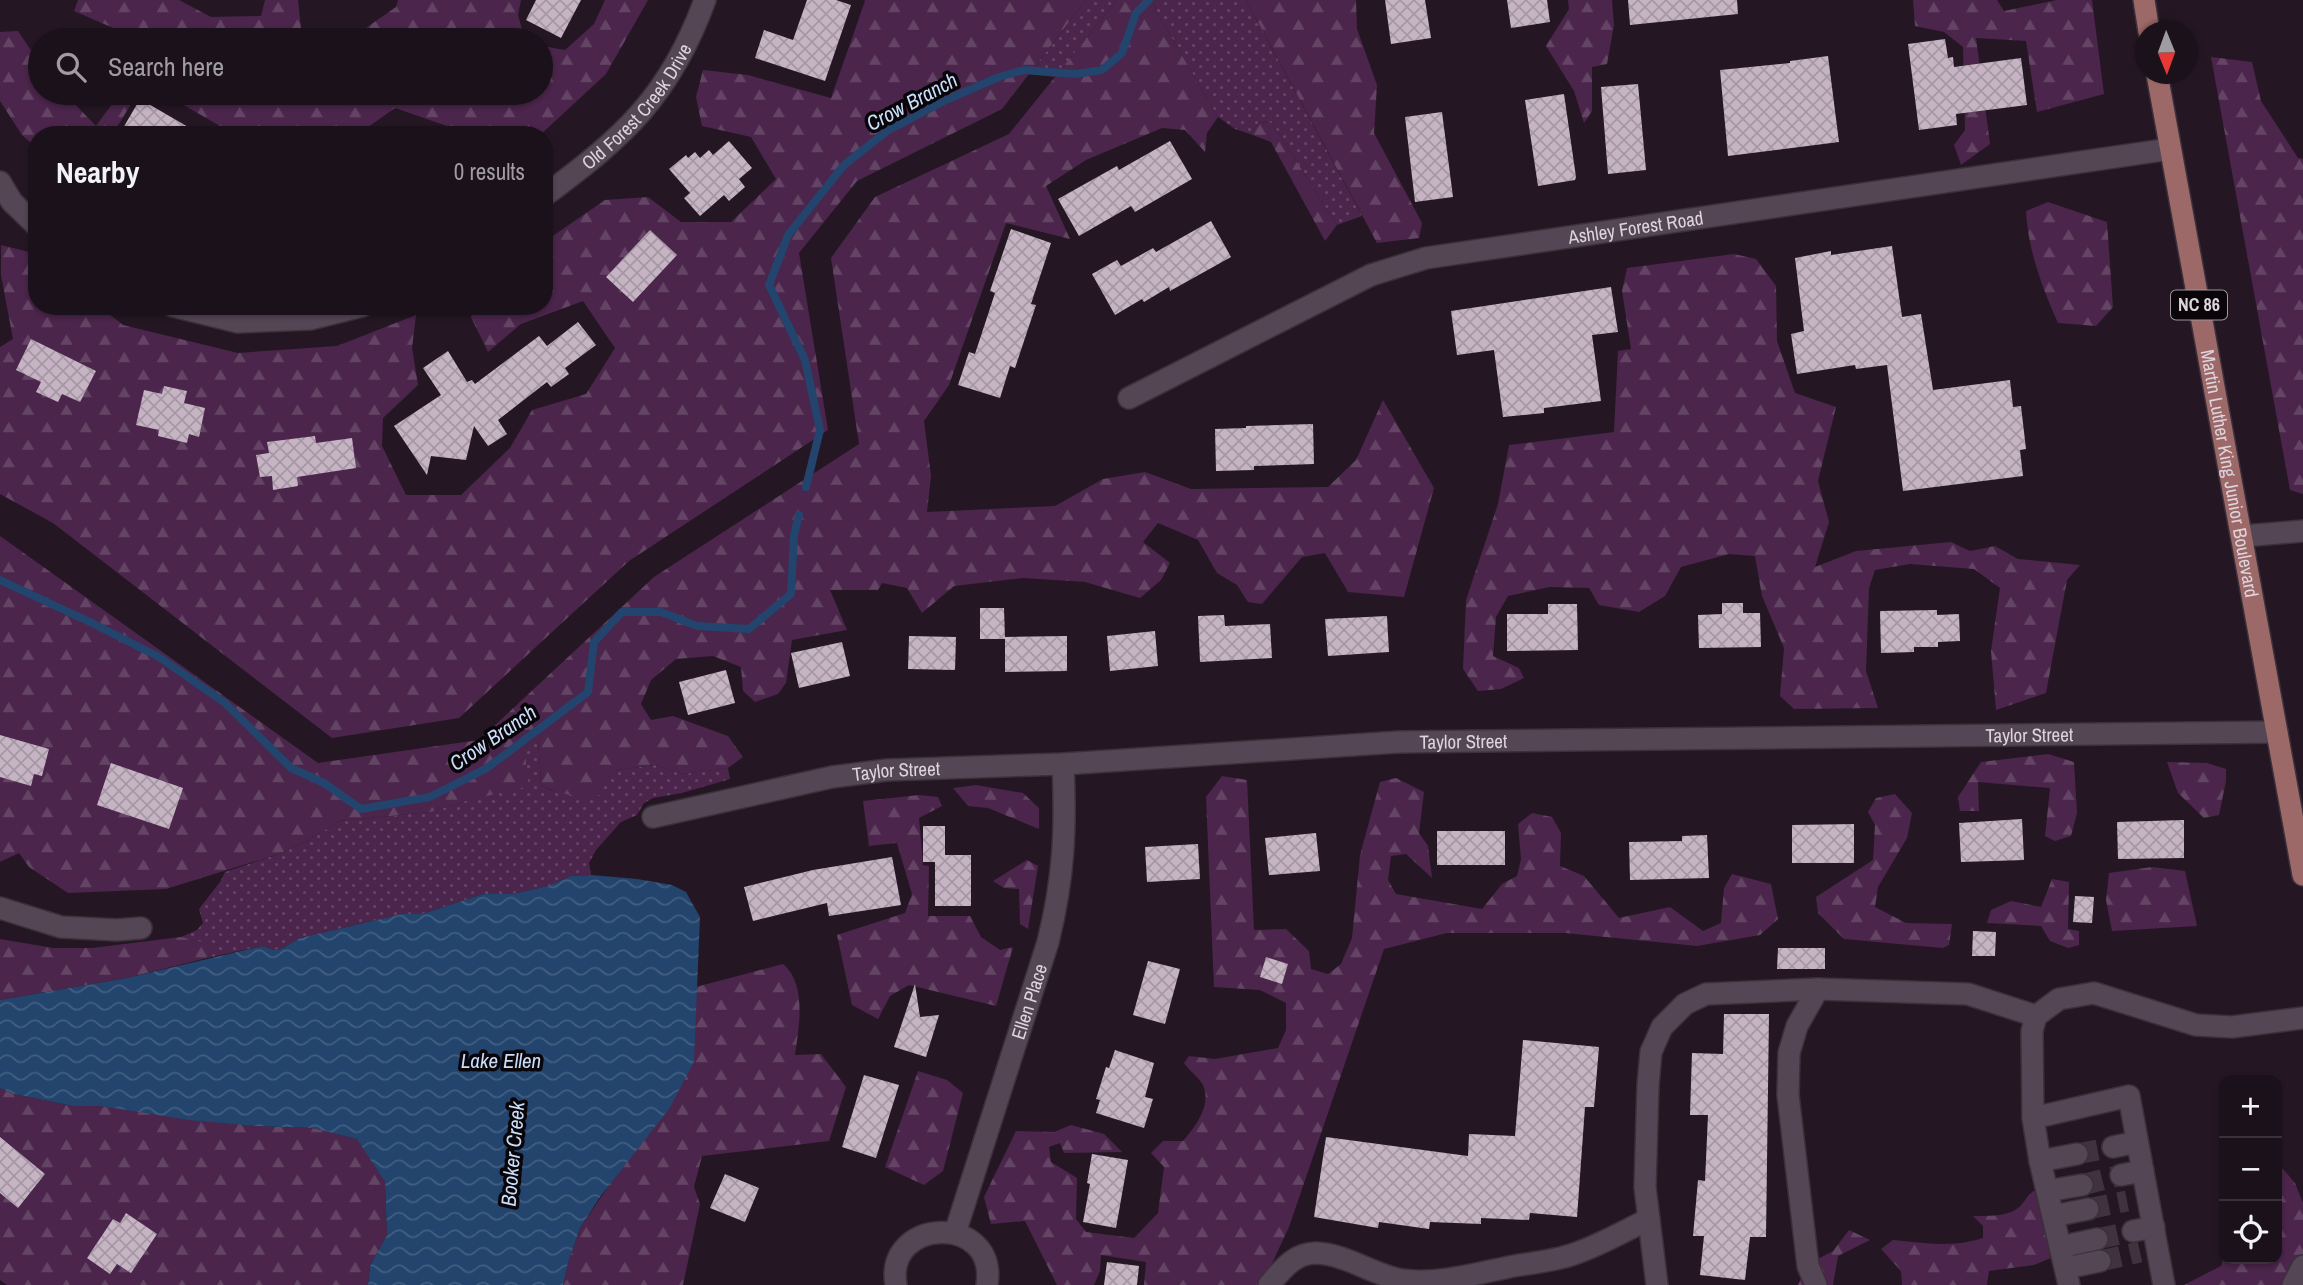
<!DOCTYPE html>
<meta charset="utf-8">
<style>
:root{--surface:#1b111a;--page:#281f27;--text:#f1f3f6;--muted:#a09da2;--line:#393139}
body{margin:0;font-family:"Archivo Narrow",sans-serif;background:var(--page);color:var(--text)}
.controls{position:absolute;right:21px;bottom:21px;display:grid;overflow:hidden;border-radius:14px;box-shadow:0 2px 5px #0004}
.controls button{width:63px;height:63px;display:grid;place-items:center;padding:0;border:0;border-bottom:2px solid var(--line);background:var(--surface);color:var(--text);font:35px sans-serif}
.compass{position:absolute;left:2135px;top:21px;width:63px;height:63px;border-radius:50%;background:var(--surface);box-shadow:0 2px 5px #0004;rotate:179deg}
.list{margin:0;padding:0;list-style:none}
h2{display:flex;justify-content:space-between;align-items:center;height:91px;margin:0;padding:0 28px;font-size:30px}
h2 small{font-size:23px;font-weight:400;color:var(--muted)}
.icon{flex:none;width:38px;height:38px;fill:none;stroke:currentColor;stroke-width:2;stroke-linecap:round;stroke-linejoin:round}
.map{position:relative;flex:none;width:2303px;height:1285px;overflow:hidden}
.search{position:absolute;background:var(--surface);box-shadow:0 2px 5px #0004;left:28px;top:28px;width:525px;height:77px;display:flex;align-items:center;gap:18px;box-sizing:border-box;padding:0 24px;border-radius:38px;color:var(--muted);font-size:26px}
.panel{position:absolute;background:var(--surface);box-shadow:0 2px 5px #0004;left:28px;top:126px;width:525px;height:189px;border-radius:28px}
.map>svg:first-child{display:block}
.grass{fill:url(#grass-dots)}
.forest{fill:url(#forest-firs)}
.water{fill:url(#water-waves)}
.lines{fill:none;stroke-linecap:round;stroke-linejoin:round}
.stream{stroke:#22446d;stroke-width:8}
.building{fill:url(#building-cross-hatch)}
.minor-tunnel{stroke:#40333f;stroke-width:21;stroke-dasharray:21 10;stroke-linecap:butt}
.minor-casing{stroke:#3a313a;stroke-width:24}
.major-casing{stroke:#3a313a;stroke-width:24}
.minor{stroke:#554655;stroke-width:21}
.major{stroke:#9d6868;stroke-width:21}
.labels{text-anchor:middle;stroke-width:7;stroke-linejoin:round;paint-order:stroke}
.shield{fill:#090509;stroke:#9d969d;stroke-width:2}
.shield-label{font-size:18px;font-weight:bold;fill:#ddd4dc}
.street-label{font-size:19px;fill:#ddd4dc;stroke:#090509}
.water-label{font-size:21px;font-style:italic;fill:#c8defa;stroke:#090509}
</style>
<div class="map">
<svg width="2303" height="1285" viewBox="0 0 2303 1285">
<defs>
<pattern id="grass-dots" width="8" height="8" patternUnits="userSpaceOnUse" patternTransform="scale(1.75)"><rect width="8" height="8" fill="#4b254b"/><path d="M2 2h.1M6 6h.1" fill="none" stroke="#644464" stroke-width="1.8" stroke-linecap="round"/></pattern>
<pattern id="forest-firs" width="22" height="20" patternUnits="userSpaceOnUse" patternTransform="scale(1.75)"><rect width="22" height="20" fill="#4b254b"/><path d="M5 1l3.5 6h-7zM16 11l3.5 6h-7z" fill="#644464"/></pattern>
<pattern id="water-waves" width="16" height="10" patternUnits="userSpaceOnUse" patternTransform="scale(1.75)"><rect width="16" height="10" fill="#22446d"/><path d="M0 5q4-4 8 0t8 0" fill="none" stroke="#425e81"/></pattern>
<pattern id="building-cross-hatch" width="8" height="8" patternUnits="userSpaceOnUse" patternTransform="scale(1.75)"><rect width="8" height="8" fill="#c6b4c5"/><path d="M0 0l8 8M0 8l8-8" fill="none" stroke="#a597a4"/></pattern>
</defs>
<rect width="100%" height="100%" fill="#241723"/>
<path class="grass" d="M1086 0H1117L1055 77 1029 74Z
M1152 0H1246L1362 216 1337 225 1272 123 1260 122 1250 134 1235 129 1218 117 1156 11Z
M538 736 541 785 550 790 566 793 617 770 655 765 683 774 728 768 730 779 682 793 653 798 644 803 637 815 621 822 596 850 589 863 591 875 571 876 548 886 512 894H483L422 914H402L300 938 281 949 274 950 262 946 207 958 211 952 181 937 197 930 203 923 199 909 220 882 225 872 279 854 307 841 339 821 431 812 462 802 526 768V746Z"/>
<path class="forest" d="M78 0H179L211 17 261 16 265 0H298L301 28 350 39 396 7 398 0H521L518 15 525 40H141L74 11Z
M605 0H648L606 74 540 135H455L450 127 395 108 357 135H218L220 126 163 93H541V46L565 50 594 24Z
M864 0H1086L1002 109 857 181 799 253 828 430 629 561 459 718 332 738 53 523 0 494V347L13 339 1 275V245L29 252 37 258V306H99L123 325 238 353 337 346 416 315 412 348 418 385 383 418 382 446 406 495H461L510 448 532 410 586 394 615 348 583 301 521 324 488 352 471 317 475 306H544V242L605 200 648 197 681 222H731L776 179 751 137 702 126 696 97 703 70 748 75 831 98 865 1Z
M1117 0H1152L1156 11 1218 117 1207 133 1205 152 1185 130 1162 128 1086 160 1046 186 1070 239 1006 223 949 385 924 421 931 476 927 512 1055 506 1103 479 1145 472 1191 489 1328 487 1356 460 1383 400 1434 488 1404 597 1348 592 1325 553 1302 557 1262 604 1248 602 1237 585 1217 573 1198 540 1158 523 1143 542 1170 563 1161 580 1140 598 1085 582 1023 578 954 586 922 613 907 588 882 583 878 590H830L847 630 792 640 786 683 778 694 755 702 743 691 741 667 713 656 676 659 651 680 641 704 651 720 673 716 728 736 743 757 728 768 708 771 683 774 655 765 617 770 601 779 600 795C585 800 554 793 541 785L538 737 526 746V768L529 786 462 802 431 812 339 821 307 841 279 854 166 889 68 893 29 867 19 853 0 862V536L318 763 479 740 654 577 859 444 831 258 875 197 1009 134Z
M1246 0H1356L1357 29 1377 85 1374 133 1422 223 1419 238 1377 243Z
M1568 0H1612L1614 25 1607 64 1592 67V111L1584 123 1574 91 1546 46 1569 9Z
M1913 0H1997L2004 11 2057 0H2092L2104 94 2037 112 2026 41 1976 38 1990 144 1961 165 1954 145 1965 130 1963 47 1944 32 1915 26Z
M18 31 40 64V93H64L96 126 120 93H138L112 135H37V148L22 135 0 101V32Z
M2211 57 2252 62 2261 101 2298 158 2303 159V494L2290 490Z
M1260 122 1272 123 1337 225 1325 241 1271 142 1250 134Z
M2048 202 2107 222 2113 307 2096 326 2058 323C2042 287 2028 250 2026 211Z
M1734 254 1756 259 1776 286 1777 341 1795 393 1836 407 1818 481 1829 522 1815 567 1856 551 1951 542 1970 551 1995 546 2018 559 2080 565 2067 580 2046 693 1996 710 1991 651 2000 588 1974 569 1910 564 1875 570 1869 588 1866 671 1878 708 1794 709 1780 696 1784 648 1762 596 1755 556 1729 554 1681 567 1665 596 1639 612 1599 605 1589 588 1550 587 1508 596 1496 617 1493 656 1519 668 1524 678 1501 689 1478 691 1463 669 1466 600 1498 504 1509 445 1614 432 1618 351 1631 349 1622 291 1627 268Z
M2048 754 2074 762 2077 813 2071 836 2055 841 2045 836 2050 788 1978 782 1979 811H1960L1958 797 1981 762Z
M2167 762 2207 763 2226 769V781L2219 815 2204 818 2178 793Z
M1222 776 1247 780 1254 930 1286 929 1309 951 1311 969 1328 974 1341 964 1352 938 1360 855 1380 782 1396 778 1424 792 1419 833 1428 846 1432 878 1406 854 1391 856 1388 880 1396 894 1482 909 1502 884 1517 876 1521 859 1518 824 1532 813 1552 817 1561 833 1560 866 1584 876 1619 918 1670 907 1703 931 1721 923 1724 888 1732 874 1771 884 1778 919 1760 935 1697 946 1565 933H1447L1384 949 1289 1227 1262 1285H1144L1146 1262 1101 1255 1100 1271 1094 1285H1057L1025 1221 991 1224 984 1197 1016 1131 1054 1132 1071 1125 1104 1134 1122 1152 1064 1153 1060 1143 1049 1147 1051 1162 1077 1178 1076 1219 1086 1232 1134 1238 1158 1213 1164 1167 1151 1153 1163 1141H1183C1195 1127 1212 1105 1203 1085 1199 1078 1189 1070 1184 1063L1189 1056 1215 1059 1278 1048 1286 1030V1003L1260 990 1214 987 1206 797Z
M976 785 1023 793 1039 808V829L988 808 968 806 953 788Z
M1895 794 1912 813 1907 838 1878 887 1875 907 1906 923 1952 924 1949 945 1943 948 1844 939 1818 913 1816 897 1873 860 1875 825 1868 812 1876 798Z
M919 795 938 797 942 806 919 818 923 865 929 866 928 916H970L981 937 1000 950 1013 947 996 1006 909 985 890 996 878 1019 852 1005 837 935 905 913 912 894 897 843 869 846 863 801Z
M1027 860 1038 866 1028 929 1020 924 1019 889 1004 888 993 881Z
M2152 867 2185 871 2197 926 2112 931 2106 900 2109 873Z
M2052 879 2069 882 2068 929 2079 931V945L2068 948 2050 941 2041 926 1987 923 1991 910 2011 901 2041 907Z
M181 937 207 943 211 952 207 958 127 978 0 1000V939L53 948H92Z
M783 964C807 984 799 1027 795 1055L821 1054 846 1087 829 1141 702 1156 694 1187 700 1204 683 1285H563L568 1263 580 1228 693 1062 696 987Z
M918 1071 947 1080 963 1093 943 1171 924 1185 885 1167Z
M0 1088 14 1094 73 1106H101L256 1126 313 1128 358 1139 385 1182 387 1235 370 1266 368 1285H7L0 1280Z
M2277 1169H2283L2295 1183 2303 1203V1285H2184L2221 1266 2224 1257 2277 1259Z
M2038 1189 2058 1255 2034 1265 1989 1271 1987 1285H1902L1901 1271 1881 1249 1893 1240C1923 1243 1953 1248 1983 1238V1226L1973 1216C1989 1216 2012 1217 2022 1204 2028 1197 2028 1193 2038 1189Z
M1849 1230 1870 1240 1838 1256 1833 1285H1798L1808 1264 1833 1251Z"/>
<path class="water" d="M591 875 637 879 672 885 686 892 700 917 694 1062 669 1109 600 1197 580 1228 568 1263 563 1285H368L370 1266 387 1235 385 1182 357 1139 313 1128 256 1126 189 1120 101 1106H73L14 1094 0 1088V1000L127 978 262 946 274 950 281 949 300 938 402 914H422L483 894H512L548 886 571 876Z"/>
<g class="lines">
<path class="stream" d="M806 487 820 430 805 360 769 285 788 235 844 165 887 131 946 100 999 77 1024 70 1076 74 1102 70 1122 53 1136 13 1149 0
M0 580 92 623 159 657 225 703 291 768 324 783 361 809 430 797 487 768 588 692 594 642 622 612H661L697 626 749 629 791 594 794 535 799 515"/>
</g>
<path class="building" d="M536 0H581L561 38 526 20Z
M807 0H836L851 5 825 81 755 58 764 30 793 40Z
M1385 0H1425L1431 38 1391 44Z
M1507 0H1547L1550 22 1511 28Z
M1628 0H1737L1738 14 1630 25Z
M1945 39 1948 58 1953 57 1954 67 2021 58 2027 105 1956 114 1957 125 1919 130 1908 44Z
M1828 56 1839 142 1728 156 1720 70 1790 63V61Z
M1638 84 1646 170 1608 174 1601 87Z
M1564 94 1576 177 1575 180 1538 186 1525 100Z
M140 99 202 135H119Z
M1442 112 1453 197 1415 202 1405 117Z
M729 141 752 168 739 179 745 187 729 201 724 195 700 216 684 198 690 193 669 169 686 155 688 158 695 152 700 158 709 150 713 155Z
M1170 141 1192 179 1135 212 1131 206 1079 236 1058 199 1117 166 1119 170Z
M1211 221 1231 257 1170 291 1169 287 1144 302 1142 299 1115 315 1092 274 1117 260 1121 266 1153 248 1156 252Z
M1011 229 1051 243 1031 304 1036 305 1015 368 1010 366 1000 398 958 385 969 352 975 354 995 293 990 291Z
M650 230 677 255 633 302 606 277Z
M1892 246 1902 317 1921 314 1933 390 2010 380 2013 407 2021 406 2026 449 2020 450 2023 476 1903 491 1887 365 1856 369 1855 365 1797 374 1791 334 1804 331 1795 258 1831 251V255Z
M1611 287 1618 332 1592 335 1601 401 1544 408V413L1503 417 1494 350 1457 355 1451 311Z
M578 322 596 345 565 368 569 374 551 387 547 382 498 420 507 434 488 446 474 426 466 460 431 456 427 475 394 426 441 395 423 368 448 351 467 382 472 380 475 384 539 336 547 346Z
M31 339 96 371 80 402 62 394 58 402 36 392 41 382 16 370Z
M164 386 187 391 184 403 205 408 199 437 189 434 187 443 158 436 159 430 136 425 144 390 162 394Z
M1313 424 1314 464 1254 466V470L1216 471 1215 429 1246 428V426Z
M315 436 316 443 352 438 356 468 297 477 298 486 273 490 272 476 260 477 256 455 269 453 267 442Z
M1722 603H1743V613H1760L1761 647 1699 648 1698 615 1722 614Z
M1548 604H1577L1578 650 1507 651V614H1548Z
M980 608H1004L1005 639H980Z
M1937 610V615L1959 614 1960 641 1938 642V647H1914V652L1881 653 1880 611Z
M1224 615 1225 626 1270 624 1272 658 1200 662 1198 616Z
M1387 616 1389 652 1328 656 1325 619Z
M1155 631 1158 666 1110 671 1107 636Z
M909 636 956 637 955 670 908 669Z
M1067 636V671L1005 672V637Z
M842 642 850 676 799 688 791 653Z
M726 670 735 703 688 715 679 682Z
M0 735 49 749 42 776 34 774 31 786 0 777Z
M111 763 183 788 169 829 97 805Z
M2022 819 2024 860 1961 862 1959 823Z
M2184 820V858L2118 859 2117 822Z
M1854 824V863H1792V825Z
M923 826H945V855H971V906H935V862H923Z
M1437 831H1505V865H1437Z
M1316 833 1320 871 1269 875 1265 838Z
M1707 835 1709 878 1630 880 1629 842 1682 841V836Z
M1198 844 1200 879 1147 882 1145 847Z
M892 857 901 905 829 916 827 903 753 921 744 887 813 870Z
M2075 896 2094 897 2092 923 2073 922Z
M1973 931 1996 932 1995 956H1972Z
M1778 948H1825V969H1777Z
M1266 957 1288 964 1282 984 1260 977Z
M1148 961 1180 969 1165 1024 1133 1015Z
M915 984 920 1017 939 1015 926 1057 894 1047Z
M1724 1014H1769L1766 1237H1750L1745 1280 1700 1275 1704 1236H1693L1698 1180 1705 1181 1708 1115H1690L1692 1053 1723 1054Z
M1523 1040 1599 1047 1594 1107H1585L1577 1217 1530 1213 1529 1220 1481 1218V1224L1430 1222 1429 1229 1379 1222 1378 1228 1314 1217 1326 1137 1468 1156 1469 1134 1515 1136Z
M1115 1050 1154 1063 1145 1097 1153 1099 1144 1128 1096 1113 1100 1100 1096 1099 1106 1067 1109 1068Z
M864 1075 899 1085 876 1158 842 1147Z
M0 1137 45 1174 18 1208 0 1193Z
M1092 1154 1128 1160 1116 1228 1083 1222 1090 1184 1087 1183Z
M725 1174 759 1188 745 1222 710 1208Z
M126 1213 157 1234 131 1273 117 1264 110 1274 87 1258 113 1219 120 1223Z
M1107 1262 1139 1266 1137 1285H1104Z"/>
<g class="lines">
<path class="minor-tunnel" d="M2077 1154 2113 1147
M2082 1185 2121 1175
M2088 1209 2127 1201
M2097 1239 2133 1231
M2100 1261 2140 1252"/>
<g class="minor-casing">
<g id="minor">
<path d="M0 182 12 202 37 226"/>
<path id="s1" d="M544 196C624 137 670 96 705 0"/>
<path d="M173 306 238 322 310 319 362 306"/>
<path id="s2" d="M1129 398 1371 275 1426 258 2170 149"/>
<path d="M2243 536 2303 531"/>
<path id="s3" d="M653 817 832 777 887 770 1063 764 1398 742 2277 732"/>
<path d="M0 908 61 927 117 930 141 928"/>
<path d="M2033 1118 2129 1096 2164 1285"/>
<path d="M2113 1147 2137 1142"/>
<path d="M2040 1161 2077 1154"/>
<path d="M2121 1175 2143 1171"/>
<path d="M2047 1191 2082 1185"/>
<path d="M2053 1216 2088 1209"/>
<path d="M2133 1231 2154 1227"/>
<path id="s4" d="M955 1233 1048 942C1064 877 1066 830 1063 764"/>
<path d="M2060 1247 2097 1239"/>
<path d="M2066 1268 2100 1261"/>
<path d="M896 1285C884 1217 998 1213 987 1285"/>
<path d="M1269 1285C1282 1270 1294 1253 1316 1253 1346 1254 1373 1275 1402 1280 1438 1285 1479 1273 1514 1266 1533 1263 1553 1261 1571 1255 1599 1246 1624 1231 1649 1219"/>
<path d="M1657 1285 1645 1187 1648 1085 1651 1052 1662 1027 1685 1004 1706 994 1818 989 1968 994 2036 1016"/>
<path d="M1816 1285 1808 1266 1788 1095 1789 1053 1797 1026 1818 989"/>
<path d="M2069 1285 2040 1161 2033 1118 2032 1031 2036 1016 2059 999 2094 993 2196 1025 2232 1027 2303 1018"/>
<path d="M2293 1285 2303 1266"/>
</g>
</g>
<g class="major-casing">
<g id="major">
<path d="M2144 0 2149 32"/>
<path id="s5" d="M2157 74 2303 875"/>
</g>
</g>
<use href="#minor" class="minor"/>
<use href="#major" class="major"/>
</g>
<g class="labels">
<rect class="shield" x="2171" y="290.5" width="56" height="29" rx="5"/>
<g class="shield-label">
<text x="2199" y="311">NC 86</text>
</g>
<g class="street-label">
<text dy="7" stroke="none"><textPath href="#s1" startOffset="130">Old Forest Creek Drive</textPath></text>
<text dy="7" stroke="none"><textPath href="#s2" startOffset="541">Ashley Forest Road</textPath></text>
<text dy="7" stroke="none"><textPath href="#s5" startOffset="406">Martin Luther King Junior Boulevard</textPath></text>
<text dy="7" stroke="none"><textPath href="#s3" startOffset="1382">Taylor Street</textPath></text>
<text dy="7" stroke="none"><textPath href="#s3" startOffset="816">Taylor Street</textPath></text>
<text dy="7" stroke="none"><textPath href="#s3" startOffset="248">Taylor Street</textPath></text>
<text dy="7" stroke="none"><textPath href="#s4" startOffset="243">Ellen Place</textPath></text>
</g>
<g class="water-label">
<text transform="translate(912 102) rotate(-28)" y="7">Crow Branch</text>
<text transform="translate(493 738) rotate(-34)" y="7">Crow Branch</text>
<text x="501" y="1068">Lake Ellen</text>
<text transform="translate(513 1154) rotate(-85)" y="7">Booker Creek</text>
</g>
</g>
</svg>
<div class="controls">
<button>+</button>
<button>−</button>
<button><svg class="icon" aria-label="locate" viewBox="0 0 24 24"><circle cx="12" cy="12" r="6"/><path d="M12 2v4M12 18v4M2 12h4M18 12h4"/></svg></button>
</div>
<svg class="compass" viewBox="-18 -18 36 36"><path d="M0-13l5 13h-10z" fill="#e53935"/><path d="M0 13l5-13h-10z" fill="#a09da2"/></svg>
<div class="search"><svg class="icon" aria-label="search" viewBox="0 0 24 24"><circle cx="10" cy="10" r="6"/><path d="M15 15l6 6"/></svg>Search here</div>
<section class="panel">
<h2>Nearby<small>0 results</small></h2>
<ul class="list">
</ul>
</section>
</div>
